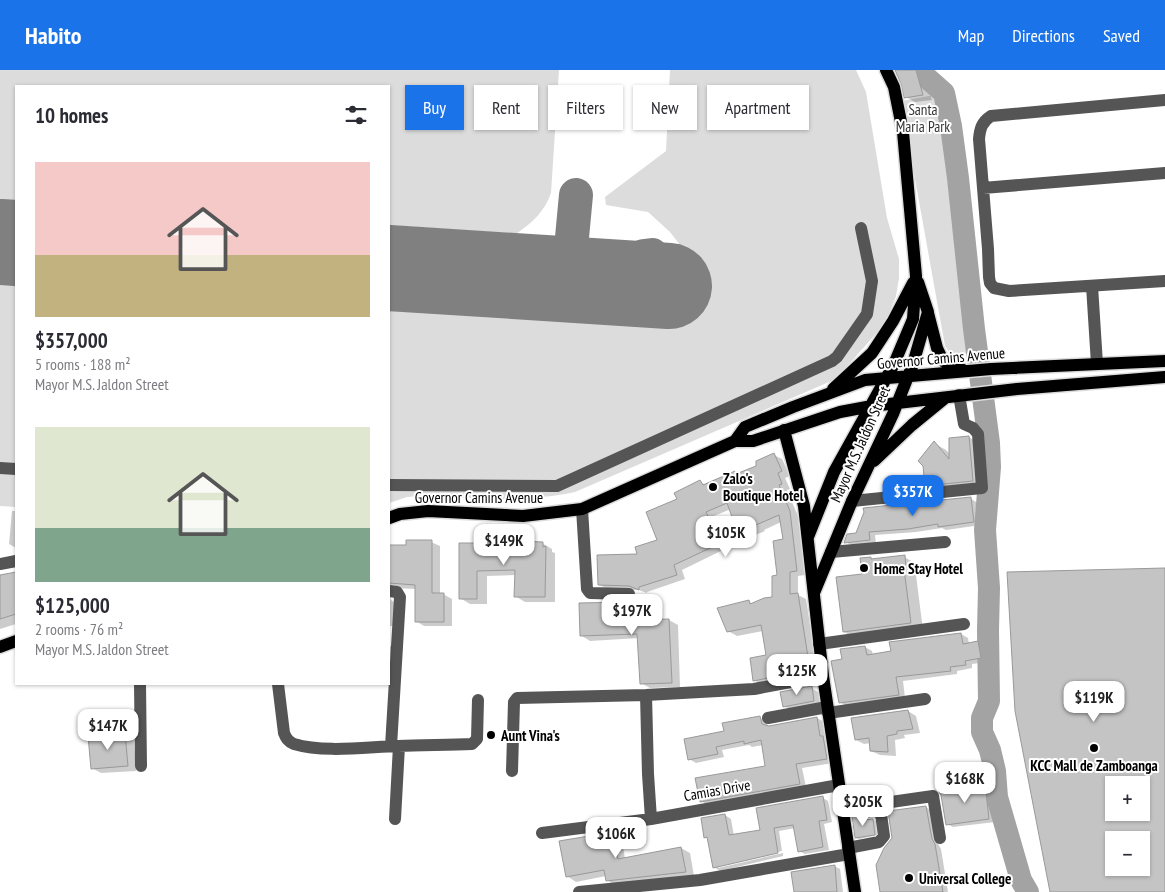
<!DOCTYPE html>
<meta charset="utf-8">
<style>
body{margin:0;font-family:"PT Sans Narrow",sans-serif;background:#f2f2f3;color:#2b2b33;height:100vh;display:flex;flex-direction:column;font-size:19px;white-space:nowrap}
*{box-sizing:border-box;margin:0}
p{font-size:16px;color:#7c7c81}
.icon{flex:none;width:28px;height:28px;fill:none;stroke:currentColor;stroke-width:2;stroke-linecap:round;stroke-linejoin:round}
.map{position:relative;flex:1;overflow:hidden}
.sheet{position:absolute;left:15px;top:15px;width:375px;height:600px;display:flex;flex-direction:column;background:#fff;border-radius:0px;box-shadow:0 1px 4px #0004}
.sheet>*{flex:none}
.hud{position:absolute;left:405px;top:15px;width:475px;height:45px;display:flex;gap:10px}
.tools{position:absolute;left:1105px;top:706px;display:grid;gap:10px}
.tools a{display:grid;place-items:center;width:45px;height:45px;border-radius:0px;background:#fff;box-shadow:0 1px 4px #0004;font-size:25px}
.price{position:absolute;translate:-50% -42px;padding:0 11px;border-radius:10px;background:#fff;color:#222;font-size:16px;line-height:32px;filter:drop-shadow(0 1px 2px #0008)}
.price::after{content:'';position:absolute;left:50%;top:30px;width:15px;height:11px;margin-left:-8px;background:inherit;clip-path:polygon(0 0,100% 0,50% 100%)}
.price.current{background:#1a73e8;color:#fff}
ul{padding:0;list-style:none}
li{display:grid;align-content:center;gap:10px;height:265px;padding:0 20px}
li span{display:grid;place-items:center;height:155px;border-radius:0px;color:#555}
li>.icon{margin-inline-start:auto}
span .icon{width:90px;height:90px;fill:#fffc;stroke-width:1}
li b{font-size:21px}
h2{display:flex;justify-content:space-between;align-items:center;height:60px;padding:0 20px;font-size:21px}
.tag{padding:0 18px;border-radius:0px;background:#fff;box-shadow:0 1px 4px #0004;font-size:18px;line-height:45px}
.tag.current{background:#1a73e8;color:#fff}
header{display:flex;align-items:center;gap:30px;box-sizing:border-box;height:70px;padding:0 25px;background:#1a73e8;color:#fff}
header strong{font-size:24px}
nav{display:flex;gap:28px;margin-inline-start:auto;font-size:18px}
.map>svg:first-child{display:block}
.green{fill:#dcdcdc}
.shadow{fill:#0003;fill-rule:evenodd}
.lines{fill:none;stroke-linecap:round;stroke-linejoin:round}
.river{stroke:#a3a3a3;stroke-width:22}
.taxiway{stroke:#808080;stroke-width:34}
.runway{stroke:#808080;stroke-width:86}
.building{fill:#c4c4c4;stroke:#999;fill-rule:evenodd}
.major-casing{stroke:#dbdbdb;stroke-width:15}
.minor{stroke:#555;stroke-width:12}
.major{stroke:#000;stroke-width:12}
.poi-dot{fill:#000;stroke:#fff;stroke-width:2}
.labels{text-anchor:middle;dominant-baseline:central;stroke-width:4;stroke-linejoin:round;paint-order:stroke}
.park-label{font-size:15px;fill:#333;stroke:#fff}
.street-label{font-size:15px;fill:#000;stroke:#fff}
.poi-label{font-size:15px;font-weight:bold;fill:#000;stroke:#fff;text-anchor:start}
</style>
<header>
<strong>Habito</strong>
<nav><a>Map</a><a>Directions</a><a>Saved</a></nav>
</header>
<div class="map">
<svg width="1165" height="822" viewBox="0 0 1165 822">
<rect width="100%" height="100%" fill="#fff"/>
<path class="green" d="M0,0H559L551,123C545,141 532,153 516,164L389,155V16H16V131L0,130Z
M670,0H856L866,22L887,148L899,189V208L896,226L889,244L880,259L836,309L575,422C524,433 472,428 420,426L407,427L389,433V235L672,253L680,175L670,162L648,142L606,135L605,127L666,81Z
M940,24L972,283L952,286L945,276L901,31Z
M0,210L16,211V437L0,436Z"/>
<path class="shadow" d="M896,0H923L932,30L915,32L906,27L903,13Z
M969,367L981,375L985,417L939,422L926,415L934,373L946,380L950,384Z
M774,385L782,389L790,406L785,408L790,419L787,420L798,446L805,505L798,506V525L806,529L818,605L762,615L754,610L767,586L763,561L737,566L728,561L749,532L753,534L774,528L784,470L781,452L764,460L765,461L748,468L739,463L731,439L714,446L729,477L682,500L685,509L647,522V523L639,520L607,519L598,514L659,470L679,430L700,412L706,415L735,403L738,405L758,397Z
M971,429L978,433L981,455L946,460L942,458L916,462L875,465L876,474L853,476L846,472L857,464Z
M12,441H16V478L9,474Z
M431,472L440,476V524H443L452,529V556H424L416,551V519L394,518L389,526L391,530L400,536L398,556H389V476H407Z
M542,473L552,479V482L555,483V532H525L515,526L516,505L487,506V534H470L460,528V474Z
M904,487L917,494L918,505H916L923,560L857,569L844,562L863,505L871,488L874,490Z
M1165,499V822H1052ZM1114,715H1141V742H1114ZM1114,770H1141V798H1114Z
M16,503V554L0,559V507Z
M634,531L643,536L644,551L669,550L678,555L680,617L650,618L641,613L639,568L590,571L582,566Z
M961,564L968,568L969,574L978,572L985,576L987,592L972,594V598L957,601V604L903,611L905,628L847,637L840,632L843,590L865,577L872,581L873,585L892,582Z
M389,575L397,580L396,598H389Z
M333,614H353V615H336Z
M811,618L820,623L823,636L793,641L784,636Z
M908,641L916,646L920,663L904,665L905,668L895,670L896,686L880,685L871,681V673L864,674L856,670Z
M760,648L767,652L768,657L817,648L824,652L833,693L802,698L806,717L708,735L701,731L767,697L763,675L752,677L749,675L722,680L724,687L696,693L689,689L725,662Z
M125,664L134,670L136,701L101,703L92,698Z
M984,714L990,717L995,752L953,757L947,754Z
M823,728L828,731L832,752L824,754L829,780L805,784L799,781L795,758L779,761L782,781L718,796V798L783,783V786L720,801L714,797L709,769L705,767L725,745L731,749L734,766L761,761Z
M926,737L932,741L938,774L941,779L948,822H881Z
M873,750L876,751L877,765L859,769L856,768L862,751Z
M612,763L622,769L625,789L681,778L690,783L694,806L616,816L607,810L606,806L576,812L567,806Z
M834,796L840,799L843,822H795Z"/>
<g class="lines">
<path class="river" d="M922,0L926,7L944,23L951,56L958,108L974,259L989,373L990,397L985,460L989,518L988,560L989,631L982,648V662L990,680L995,701L997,727L1021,810L1028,822"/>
<path class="taxiway" d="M568,210L576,125
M578,210L644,186L652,185C664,196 656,223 644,232C639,235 633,235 628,236L595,211"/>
<path class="runway" d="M0,172L16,173
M389,198L669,216"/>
</g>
<path class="building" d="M895,0H916L923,25L904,28L901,14Z
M969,366L973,411L925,416L923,396L918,391L934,371L949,389V368Z
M774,383L782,401L778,403L782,414L779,415L790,441L797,501L790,502V524L798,523L810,600L753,611L750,588L766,585L761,555L727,562L717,538L749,530L750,534L764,528L772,527V506L777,505L773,471L783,469L779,445L756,455L757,457L738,464L727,433L706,442L721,473L674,495L677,505L639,517V520L629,516L598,515L597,485L637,484L635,477L657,470L646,442L677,429L674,423L700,410L703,415L735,401L736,404L756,396V391Z
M971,427L974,452L938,457V454L908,459L869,462L870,470L844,473L847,464L856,463L864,442L863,438Z
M406,470H432V523H444V552H415V515L389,513V475H406Z
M520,471L543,472V477L546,476L545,527H514L515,500L477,501V529H459V473H516Z
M905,485L906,498L904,499L911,553L843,562L836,507L862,504L860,488L871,487V489Z
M1165,498V822H1050L1015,641L1007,502ZM1114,715H1141V742H1114ZM1114,770H1141V798H1114Z
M16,502V544L0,549V505Z
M635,530L636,550L669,549L672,613L640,614L637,564L580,566L579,533L629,532Z
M961,563L963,574L978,571L981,588L965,591L966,595L950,597L951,601L896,607L899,625L839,633L831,591L842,589L840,579L865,576L867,585L891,581L889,572Z
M812,616L814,631L783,637L780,622Z
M908,640L913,659L897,661V664L887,666L888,682L870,681L869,668L855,670L851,648Z
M760,646L762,654L769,656L817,647L820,666H823L827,689L796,694L800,714L700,732L695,708L765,696L761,670L744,674V671L716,677L718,684L688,690L684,669L724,661L722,653Z
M125,663L128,696L91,699L88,666Z
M985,713L989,749L946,755L941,725L937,719Z
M823,726L827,750L819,751L823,777L798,782L793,755L774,758L778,783L713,798L707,767L704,768L701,748L725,744L729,765L760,760L756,738Z
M926,736L932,769L935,774L943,822H880L876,795L884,778L892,768L888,741Z
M857,745L862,750L873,749L875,765L855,768L852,746Z
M613,762L618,789L681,777L686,802L606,811L604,800L566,807L559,771Z
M835,795L837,822H794L791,802Z"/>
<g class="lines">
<defs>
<path id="major" d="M928,243L937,278L943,291L963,300
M833,319L872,283L893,251L913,213
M784,360L804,436L823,606L855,822
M735,371L745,357L793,337L865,310L991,299L1165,291
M874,391L912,355L945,328
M389,448L400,444L428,441L523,446L582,439L735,371H753L840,342L872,336L1017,319L1165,307
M808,467L834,402L894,294L913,249L916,206L903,62L894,17L886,0
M814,523L852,431L893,344L913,294L928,242L918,212
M0,577L16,571"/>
</defs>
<use href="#major" class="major-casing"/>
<path class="minor" d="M1165,30L991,46C982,52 980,58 979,69L988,179L989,207L990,213L994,218L1009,221L1165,211
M983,118L1165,103
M1092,216L1097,294
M0,398L16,399
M389,415L557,416L832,291L837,287L867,244L872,211L861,158
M852,431L982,418L978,364L973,358L964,354L959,325
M582,439L587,519L590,523L629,524
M831,482L945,472
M0,494L16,491
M389,521L397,522L400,527L391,676
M819,574L964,554
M140,614L141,696
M278,614L284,663C286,668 288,672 294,674C324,683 366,677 398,676C422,675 447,675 472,674L477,669L478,630
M646,625L648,704L651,749
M828,643L925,629
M768,648L827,637
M512,701L514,632L517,628L646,625L754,619L823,606
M842,739L933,726L940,768
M395,749L399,676
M542,763L651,749L839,715
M848,778L879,772L884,766L881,744L875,740L864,742
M579,822L700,810L849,784"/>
<use href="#major" class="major"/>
</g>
<g class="poi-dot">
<circle cx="713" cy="417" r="5"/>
<circle cx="864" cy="498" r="5"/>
<circle cx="491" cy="665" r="5"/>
<circle cx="1094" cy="678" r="5"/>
<circle cx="909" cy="808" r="5"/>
</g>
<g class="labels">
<g class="park-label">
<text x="923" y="39">Santa<tspan x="923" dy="17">Maria Park</tspan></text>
</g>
<g class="street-label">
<text transform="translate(941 288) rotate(-5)">Governor Camins Avenue</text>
<text transform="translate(860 374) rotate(-66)">Mayor M.S. Jaldon Street</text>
<text x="479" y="427">Governor Camins Avenue</text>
<text transform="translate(717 720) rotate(-10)">Camias Drive</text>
</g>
<g class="poi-label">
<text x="723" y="408">Zalo's<tspan x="723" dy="17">Boutique Hotel</tspan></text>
<text x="874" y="498">Home Stay Hotel</text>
<text x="501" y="665">Aunt Vina's</text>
<text x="1094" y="695" text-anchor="middle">KCC Mall de Zamboanga</text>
<text x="919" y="808">Universal College</text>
</g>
</g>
</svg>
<div class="tools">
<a>+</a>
<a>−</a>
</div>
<b class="price current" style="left:913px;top:447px">$357K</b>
<b class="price" style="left:726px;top:488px">$105K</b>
<b class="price" style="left:504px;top:496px">$149K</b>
<b class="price" style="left:632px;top:566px">$197K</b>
<b class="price" style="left:797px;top:626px">$125K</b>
<b class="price" style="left:1094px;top:653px">$119K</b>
<b class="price" style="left:108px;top:681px">$147K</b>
<b class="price" style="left:965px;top:734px">$168K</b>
<b class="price" style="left:863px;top:757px">$205K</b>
<b class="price" style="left:616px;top:789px">$106K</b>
<div class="hud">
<a class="tag current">Buy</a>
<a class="tag">Rent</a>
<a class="tag">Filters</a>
<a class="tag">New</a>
<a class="tag">Apartment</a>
</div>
<section class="sheet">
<h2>10 homes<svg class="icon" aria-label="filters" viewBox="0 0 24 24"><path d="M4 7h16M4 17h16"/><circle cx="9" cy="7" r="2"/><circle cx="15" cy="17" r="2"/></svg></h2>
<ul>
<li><span style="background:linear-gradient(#f6c9c9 60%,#c2b280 0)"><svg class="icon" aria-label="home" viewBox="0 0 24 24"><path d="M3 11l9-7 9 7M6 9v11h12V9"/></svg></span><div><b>$357,000</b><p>5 rooms · 188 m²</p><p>Mayor M.S. Jaldon Street</p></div></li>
<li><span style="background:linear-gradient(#dfe7d0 65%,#7fa58c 0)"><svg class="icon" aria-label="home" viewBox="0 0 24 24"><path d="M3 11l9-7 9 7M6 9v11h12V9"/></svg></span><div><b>$125,000</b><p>2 rooms · 76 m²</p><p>Mayor M.S. Jaldon Street</p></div></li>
</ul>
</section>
</div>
